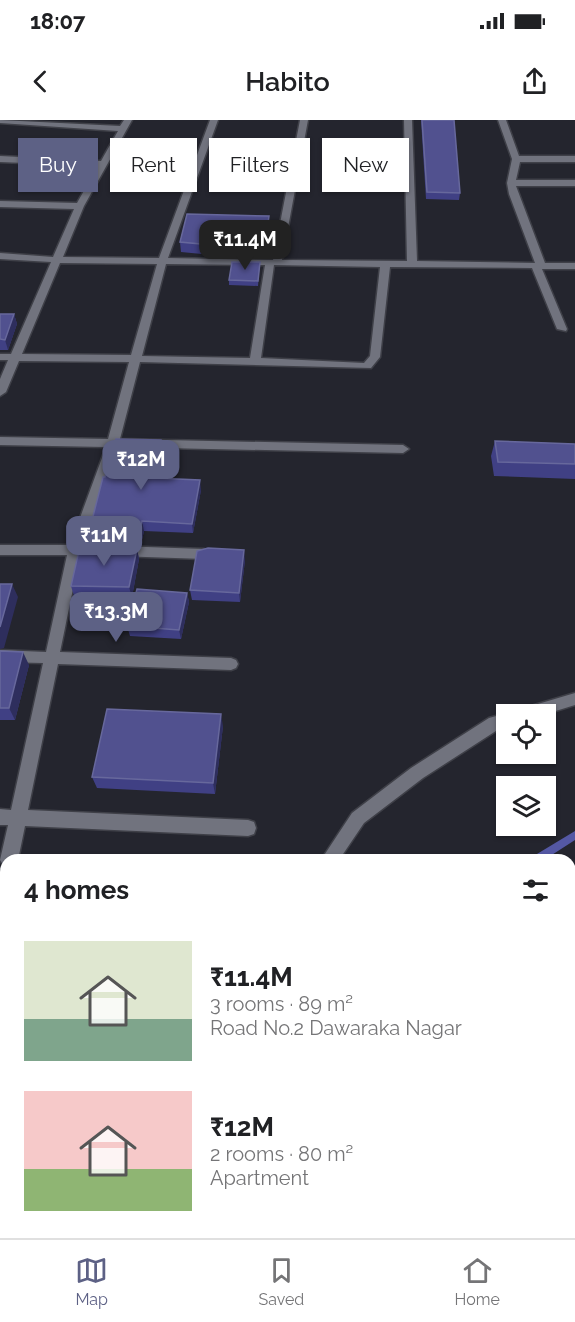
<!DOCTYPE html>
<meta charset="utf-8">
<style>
body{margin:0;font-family:Raleway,sans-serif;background:#f6f6f6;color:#202124;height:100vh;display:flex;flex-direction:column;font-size:22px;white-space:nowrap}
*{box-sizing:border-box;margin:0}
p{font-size:20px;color:#757577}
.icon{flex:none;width:33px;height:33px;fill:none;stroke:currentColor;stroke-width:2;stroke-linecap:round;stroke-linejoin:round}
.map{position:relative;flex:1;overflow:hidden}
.sheet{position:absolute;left:0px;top:734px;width:576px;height:386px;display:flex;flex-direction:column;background:#fff;border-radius:18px 18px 0 0;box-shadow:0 2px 4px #0004}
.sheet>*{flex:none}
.guide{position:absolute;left:18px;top:18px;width:540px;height:54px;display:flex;gap:12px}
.fabs{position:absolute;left:496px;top:584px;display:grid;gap:12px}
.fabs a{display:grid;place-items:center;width:60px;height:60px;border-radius:0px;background:#fff;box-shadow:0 2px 4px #0004;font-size:30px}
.price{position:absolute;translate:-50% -51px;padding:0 14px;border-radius:12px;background:#5d6185;color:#fff;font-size:20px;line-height:39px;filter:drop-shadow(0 2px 3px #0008)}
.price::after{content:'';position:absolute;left:50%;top:36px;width:18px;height:14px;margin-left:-9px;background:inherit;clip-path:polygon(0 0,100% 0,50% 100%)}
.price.current{background:#222;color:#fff}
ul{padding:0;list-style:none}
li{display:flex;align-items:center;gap:18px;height:150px;padding:0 24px}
li span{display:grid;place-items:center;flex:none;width:168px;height:120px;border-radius:0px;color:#555}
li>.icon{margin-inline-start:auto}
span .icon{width:72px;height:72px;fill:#fffc;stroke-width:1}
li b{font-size:26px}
h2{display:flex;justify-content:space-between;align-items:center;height:72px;padding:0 24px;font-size:26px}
.tag{padding:0 21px;border-radius:0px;background:#fff;box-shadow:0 2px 4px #0004;font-size:21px;line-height:54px}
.tag.current{background:#5d6185;color:#fff}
.status{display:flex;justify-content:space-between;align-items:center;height:42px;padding:0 30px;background:#fff;direction:ltr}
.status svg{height:16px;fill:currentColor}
header{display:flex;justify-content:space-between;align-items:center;height:78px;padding:0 24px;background:#fff;font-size:27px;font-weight:600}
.menu{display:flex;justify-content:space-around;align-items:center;height:84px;border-top:2px solid #e0e0e0;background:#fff;font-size:16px;color:#757577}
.menu a{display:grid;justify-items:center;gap:3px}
.menu .current{color:#5d6185}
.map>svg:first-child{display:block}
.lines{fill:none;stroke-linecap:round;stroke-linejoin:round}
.stream{fill:#5458a4;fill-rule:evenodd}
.street-casing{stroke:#3f4048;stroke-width:3}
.secondary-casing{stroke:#3f4048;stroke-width:3}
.street{fill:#71737e;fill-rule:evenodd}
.secondary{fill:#71737e;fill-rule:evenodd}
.wall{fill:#404084}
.shaded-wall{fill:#2e2e5d}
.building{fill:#51518f;stroke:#67689c;stroke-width:1.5}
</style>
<div class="status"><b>18:07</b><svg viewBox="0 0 49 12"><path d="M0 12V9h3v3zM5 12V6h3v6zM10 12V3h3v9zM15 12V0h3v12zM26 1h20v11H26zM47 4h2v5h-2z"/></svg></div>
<header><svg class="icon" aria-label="back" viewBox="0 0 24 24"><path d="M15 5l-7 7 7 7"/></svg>Habito<svg class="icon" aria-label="share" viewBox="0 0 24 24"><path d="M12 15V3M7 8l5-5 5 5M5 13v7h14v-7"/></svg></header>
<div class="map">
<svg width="575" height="1118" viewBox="0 0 575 1118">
<rect width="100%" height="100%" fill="#24252e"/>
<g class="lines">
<path class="stream" d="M575,711V720L544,740H530L532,737Z
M184,1113H201L198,1118H181Z"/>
<defs>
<path id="street" d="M0,0L120,6L124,0H132L84,86L63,137L159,138L210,0H218L168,138L273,140L300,0H308L282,140L407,141L404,0H412L417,141L535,143L509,74L507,63L512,39L498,0H506L519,36H575V42H520L516,60H575V66H516L545,143H575V149H542L567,209L566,211L557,209L532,148L390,147L380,237L371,248L140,242L120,319L403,325L409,329L403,333L117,327L83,425L89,427L91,430L89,433L80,435L60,532L231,538L236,540L238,544L236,548L231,550L58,544L28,690L248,700L254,702L256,708L254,714L248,716L25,706L18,740H6V788L0,791V748L4,746L0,740L8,705H0V689L11,690L43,543L0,542V530L46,532L67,435H0V425H70L106,327L0,325V317L108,319L129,242L19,241L6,272L0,276V259L8,240H0V234H11L51,142L0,139V133L53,137L74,89L0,87V81L77,83L98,46L0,42V36L101,41L118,11L0,3ZM60,143L157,144L131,235L22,234ZM166,144L265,145L250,238L142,236ZM274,145L380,147L370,236L364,243L261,238Z
M117,426L204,429L211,434L204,439L117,436L110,431Z
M6,806V824L0,825V807Z"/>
<path id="secondary" d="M575,573V585L546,594H518L521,589Z
M507,593L509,594H507V607L499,609L423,658L364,703L339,740H321L352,693L411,648L489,598Z
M222,1113H244L242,1118H220Z"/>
</defs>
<use href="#street" class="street-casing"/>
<use href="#secondary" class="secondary-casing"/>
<use href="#street" class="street"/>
<use href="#secondary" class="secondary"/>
</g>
<path class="wall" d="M421,0H454L460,73L459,80L426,79Z
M269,106L265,135L261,138L233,137L181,132L180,122Z
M260,142L258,166L229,165V160Z
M0,194H14L17,204L8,230H0Z
M495,321L575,324V359L494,356L491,336Z
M163,330L158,358L201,370L193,413L144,411L141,424L92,422L89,412L105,357Z
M137,429L139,439L132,477L74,476L71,466Z
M245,440L240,482L192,480L190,470Z
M187,473L189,482L181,519L130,516L127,506Z
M0,531L29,545L15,600H0Z
M223,606L215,674L97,668L92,657Z"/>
<path class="shaded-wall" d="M269,96V106L265,135L261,138V127Z
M14,194L17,204L8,230L5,220Z
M161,320L163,330L156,368L154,358Z
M200,360L201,370L193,413L192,404Z
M142,401L144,411L141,424L139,414Z
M137,429L139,439L132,477L129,467Z
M244,430L245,440L240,482L239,473Z
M12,464L18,477L4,528L0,529V507Z
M187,473L189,482L181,519L179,510Z
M23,532L29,545L15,600L9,588Z
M221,594L223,606L215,674L213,663Z"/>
<path class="building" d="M422,0H454L460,73L427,72Z
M187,94L269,96L265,125L261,127H233L180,122Z
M232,142H260L258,161L229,160Z
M0,194H14L5,220L0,219Z
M116,319L161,320L154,358L200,360L192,404L142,401L139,414L89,412L103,357H105Z
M495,321L575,324V344L498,342Z
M80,426L137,429L129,467L71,466Z
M208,428L244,430L239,473L190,470L197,431Z
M0,464H12L0,507Z
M137,469L187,473L179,510L127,506Z
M0,531L23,532L9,588H0Z
M107,589L221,594L213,663L92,657Z"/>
</svg>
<div class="fabs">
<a><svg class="icon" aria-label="locate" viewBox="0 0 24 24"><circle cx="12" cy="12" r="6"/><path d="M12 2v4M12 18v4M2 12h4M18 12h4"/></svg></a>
<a><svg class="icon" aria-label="layers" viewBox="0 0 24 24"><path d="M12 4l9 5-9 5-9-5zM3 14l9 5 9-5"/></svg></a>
</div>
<b class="price current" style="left:245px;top:151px">₹11.4M</b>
<b class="price" style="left:141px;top:371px">₹12M</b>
<b class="price" style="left:104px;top:447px">₹11M</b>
<b class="price" style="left:116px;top:523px">₹13.3M</b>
<div class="guide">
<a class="tag current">Buy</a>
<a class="tag">Rent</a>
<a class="tag">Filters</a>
<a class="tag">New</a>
</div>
<section class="sheet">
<h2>4 homes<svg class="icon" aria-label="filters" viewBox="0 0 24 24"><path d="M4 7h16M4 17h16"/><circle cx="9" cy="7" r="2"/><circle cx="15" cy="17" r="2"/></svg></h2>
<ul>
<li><span style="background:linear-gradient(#dfe7d0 65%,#7fa58c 0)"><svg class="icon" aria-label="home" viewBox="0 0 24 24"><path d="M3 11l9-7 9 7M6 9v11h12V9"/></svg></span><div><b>₹11.4M</b><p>3 rooms · 89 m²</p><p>Road No.2 Dawaraka Nagar</p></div></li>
<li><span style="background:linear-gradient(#f6c9c9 65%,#8fb573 0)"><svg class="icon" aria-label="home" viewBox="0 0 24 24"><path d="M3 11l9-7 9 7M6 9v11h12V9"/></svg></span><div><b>₹12M</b><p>2 rooms · 80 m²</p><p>Apartment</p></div></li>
</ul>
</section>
</div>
<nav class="menu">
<a class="current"><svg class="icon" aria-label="map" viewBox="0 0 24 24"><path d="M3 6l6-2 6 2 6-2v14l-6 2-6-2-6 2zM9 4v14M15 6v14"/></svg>Map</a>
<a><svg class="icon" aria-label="saved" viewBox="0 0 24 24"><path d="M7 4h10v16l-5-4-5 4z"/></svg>Saved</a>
<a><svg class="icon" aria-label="home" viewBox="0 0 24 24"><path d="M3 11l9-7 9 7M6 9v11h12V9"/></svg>Home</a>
</nav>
